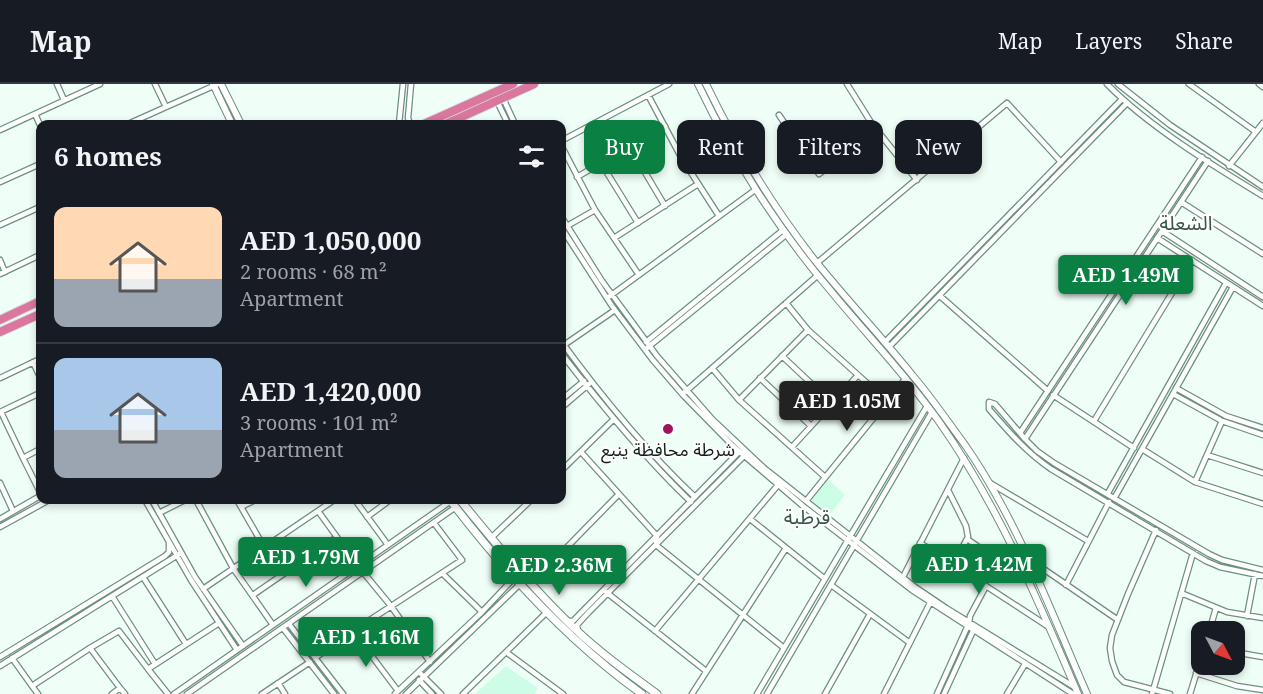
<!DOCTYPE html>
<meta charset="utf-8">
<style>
body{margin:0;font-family:"Noto Serif","Noto Sans Arabic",serif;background:#242831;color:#f1f3f6;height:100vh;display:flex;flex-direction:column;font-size:22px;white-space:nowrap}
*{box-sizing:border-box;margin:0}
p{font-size:20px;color:#9ea1a6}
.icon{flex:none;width:33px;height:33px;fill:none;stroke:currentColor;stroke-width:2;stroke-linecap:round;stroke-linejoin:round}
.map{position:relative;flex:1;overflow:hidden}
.sheet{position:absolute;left:36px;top:36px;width:530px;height:384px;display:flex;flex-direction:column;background:#171b24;border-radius:12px;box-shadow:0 3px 9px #0003}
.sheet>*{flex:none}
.hud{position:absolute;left:584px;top:36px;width:570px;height:54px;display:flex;gap:12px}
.needle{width:39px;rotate:131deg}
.fabs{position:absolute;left:1191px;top:537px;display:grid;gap:12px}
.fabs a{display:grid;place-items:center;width:54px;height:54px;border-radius:12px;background:#171b24;box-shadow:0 3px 9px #0003;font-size:30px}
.price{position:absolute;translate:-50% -51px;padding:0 14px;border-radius:6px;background:#0b8043;color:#fff;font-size:20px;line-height:39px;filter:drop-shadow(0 2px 3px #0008)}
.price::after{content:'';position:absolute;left:50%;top:36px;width:18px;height:14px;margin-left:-9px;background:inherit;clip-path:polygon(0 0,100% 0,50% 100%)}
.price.on{background:#222;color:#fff}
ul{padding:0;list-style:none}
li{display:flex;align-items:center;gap:18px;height:150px;padding:0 18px}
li+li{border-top:2px solid #363941}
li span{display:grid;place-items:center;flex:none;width:168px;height:120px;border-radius:12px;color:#555}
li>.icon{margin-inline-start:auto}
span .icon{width:72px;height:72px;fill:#fffc;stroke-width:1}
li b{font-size:26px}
h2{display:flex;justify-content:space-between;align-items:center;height:72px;padding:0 18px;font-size:26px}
.chip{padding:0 21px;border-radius:12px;background:#171b24;box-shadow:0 3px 9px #0003;font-size:21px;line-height:54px}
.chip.on{background:#0b8043;color:#fff}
header{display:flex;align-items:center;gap:36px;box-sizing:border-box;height:84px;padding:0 30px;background:#171b24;border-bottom:2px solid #363941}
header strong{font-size:28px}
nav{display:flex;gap:33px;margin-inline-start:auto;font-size:21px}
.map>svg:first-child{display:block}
.built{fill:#cdfde6}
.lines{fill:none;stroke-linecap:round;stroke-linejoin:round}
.minor-casing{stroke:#6c907f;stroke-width:7}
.tertiary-casing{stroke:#6c907f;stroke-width:8}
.secondary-casing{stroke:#6c907f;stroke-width:9}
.trunk-casing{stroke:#d9dbda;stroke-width:10}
.minor{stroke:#fff;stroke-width:4.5}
.tertiary{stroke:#fff;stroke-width:6}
.secondary{stroke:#fff;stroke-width:7}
.trunk{stroke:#da779f;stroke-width:8}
.poi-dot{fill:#a0125a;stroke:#fff;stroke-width:2}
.labels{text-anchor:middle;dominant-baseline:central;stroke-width:4.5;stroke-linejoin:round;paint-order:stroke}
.poi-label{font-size:18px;fill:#101f18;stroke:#fff}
.neighbourhood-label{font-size:20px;fill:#355748;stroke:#fff}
</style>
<header>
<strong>Map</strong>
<nav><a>Map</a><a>Layers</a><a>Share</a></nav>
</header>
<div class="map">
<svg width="1263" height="610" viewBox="0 0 1263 610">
<rect width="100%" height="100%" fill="#effef6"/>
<path class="built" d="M828,395L845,411L828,433L810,418Z
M506,582L538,604L534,610H475Z"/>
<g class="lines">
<defs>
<path id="minor" d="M57,0L64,16
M155,0L166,23L218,0
M847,0L872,40L917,96
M1107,0C1148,42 1212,81 1263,112
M1118,0L1170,41L1263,103
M1189,0L1256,48
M1259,0L1263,3
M648,11L681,73L719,132
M503,14L515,40
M497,17L508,40
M35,30L40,41
M779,31L819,90L878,47
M128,40L166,23
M399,40L403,0
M410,40L408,34L411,0
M0,46L100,0
M561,57L669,0
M561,61L595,126L639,191
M630,63L665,122
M681,73L722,49
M601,79L638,139
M1229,82L1263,39
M577,93L665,42
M0,98L40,80
M1181,118L1263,170
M561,132L602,197L657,272L712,335L764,384L915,503L946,524L1076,604
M0,141L40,123
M567,142L595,126
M561,143L612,222L652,275L683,311L733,362L803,422L912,506L1073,610
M1162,147L1263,213
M614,154L698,100
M1157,154L1263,222
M0,176L5,188
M817,179L1007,19L1061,78
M0,190L40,171
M610,212L755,106
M940,212L1048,307
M786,219L808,246L887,317
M561,257C602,313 645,366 695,413
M646,258L783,146
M885,258L1122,15
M564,261L615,226
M889,263L1127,19
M647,264L787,150
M561,269C602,322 643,372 691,418
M782,272L832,319
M33,278L40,293
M712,284L739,316L825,393
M0,294L40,275
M760,294L811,342
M1176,304L1226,332L1263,344
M685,308L818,191
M1173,310L1222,337L1263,351
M1053,311L1134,364
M561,316L584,297
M739,316L808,246
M561,324L589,300
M0,328L40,309
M1,328L23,374
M1094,337L1192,176
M1020,349L1202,73
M1025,355L1208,77
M792,363L858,291
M40,365L23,374L40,408
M1142,365L1195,398L1263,420
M581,368L657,452L656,461L784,564
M1207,371L1263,389
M561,387L614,335
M1195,398L1222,337
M0,399L13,427
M990,399L1088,457
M948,406L966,442L968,453L953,481
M1108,409L1226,199
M1115,413L1233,203
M145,416L191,496L237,566
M152,416L195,493L243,562
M196,416L233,484L273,541
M237,416L264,463
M355,416L388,461
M806,417L906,294
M241,423L255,416
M318,427L358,482
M159,429L185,416
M367,433L390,416
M0,435L40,412
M750,435L825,495
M0,443L49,416
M1156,446L1128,510L1112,551L1110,564L1112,577L1117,591L1124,598L1170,610
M491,454L531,416
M967,455L996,475
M920,459L1049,543
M1029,475L1118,536
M1263,486L1222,476L1209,470L1054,379L1037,367L1025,355L995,320L989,318V325C1008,347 1026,368 1051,385L1206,477L1220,483L1263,492
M363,488L391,522L430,578
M442,489L482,528
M143,493L186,560
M903,493L964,374
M531,500L619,410
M831,501L910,559
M1066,501L1109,418
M203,505L334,416
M606,508L706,587
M1181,509L1227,528L1263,534
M253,511L337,453
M112,512L155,580
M1247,532L1255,490
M567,537H573L739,368
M289,540L343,610
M283,544L334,610
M353,547L398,607
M655,547L778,401
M578,548L577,541L589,528L744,372
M1209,548L1216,524
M90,564L119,547L148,585L219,539
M506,568L563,610
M1234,568L1263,573
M0,573L165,472L169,468V458
M12,574L32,602L90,564L120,604
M315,574L353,547L462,476L434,439
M0,582L181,469
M148,585L168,610
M419,588L441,610
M1196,589L1237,602L1263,606
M419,596L432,610
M278,599L285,610
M32,602L38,610
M112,610L120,604L125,610
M174,610L451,417
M187,610L456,423
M262,610L310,578
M395,610L482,528L514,494
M406,610L520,500
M463,610L547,528
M692,610L786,464
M757,610L927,322
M767,610L932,328
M825,610L870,530
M884,610L931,517
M937,610L969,539L970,532L986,502
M944,610L973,547
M1007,610L1025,580
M1152,610L1193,469
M1190,610L1202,571"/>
<path id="tertiary" d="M213,0L232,40
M221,0L241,40
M698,0C735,77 775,141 830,206C867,251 907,292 940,339C999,423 1038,516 1078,610
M706,0C736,62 771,120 813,174C845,214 881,252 913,292C932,314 948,338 965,361C1018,437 1050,526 1087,610"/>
<path id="secondary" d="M450,416C505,488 568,557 642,610
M460,416C496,460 532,504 574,544C599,568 628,589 657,610"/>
<path id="trunk" d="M424,40L513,0
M446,40L534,0
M0,236L40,217
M0,248L40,230"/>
</defs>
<use href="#minor" class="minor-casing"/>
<use href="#tertiary" class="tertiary-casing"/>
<use href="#secondary" class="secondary-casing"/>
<use href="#trunk" class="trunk-casing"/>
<use href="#minor" class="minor"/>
<use href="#tertiary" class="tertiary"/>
<use href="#secondary" class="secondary"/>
<use href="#trunk" class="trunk"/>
</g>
<circle class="poi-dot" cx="668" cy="345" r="6"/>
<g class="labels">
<g class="poi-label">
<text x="668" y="365">شرطة محافظة ينبع</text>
</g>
<g class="neighbourhood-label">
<text x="1186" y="138">الشعلة</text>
<text x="807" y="432">قرطبة</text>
</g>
</g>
</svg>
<div class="fabs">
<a><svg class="needle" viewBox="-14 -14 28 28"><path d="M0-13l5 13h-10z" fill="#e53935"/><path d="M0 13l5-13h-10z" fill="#9ea1a6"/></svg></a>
</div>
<b class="price" style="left:1126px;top:222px">AED 1.49M</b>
<b class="price on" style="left:847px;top:348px">AED 1.05M</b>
<b class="price" style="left:306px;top:504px">AED 1.79M</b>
<b class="price" style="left:979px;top:511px">AED 1.42M</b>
<b class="price" style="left:559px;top:512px">AED 2.36M</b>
<b class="price" style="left:366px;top:584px">AED 1.16M</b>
<div class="hud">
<a class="chip on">Buy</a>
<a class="chip">Rent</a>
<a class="chip">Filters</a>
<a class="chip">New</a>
</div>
<section class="sheet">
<h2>6 homes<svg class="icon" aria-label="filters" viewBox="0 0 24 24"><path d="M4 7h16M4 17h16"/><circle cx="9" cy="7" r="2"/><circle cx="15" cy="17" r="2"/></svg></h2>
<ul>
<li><span style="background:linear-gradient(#ffd9b3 60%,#9aa5b1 0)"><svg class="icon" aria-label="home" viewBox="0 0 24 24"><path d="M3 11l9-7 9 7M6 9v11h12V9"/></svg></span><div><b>AED 1,050,000</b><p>2 rooms · 68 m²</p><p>Apartment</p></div></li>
<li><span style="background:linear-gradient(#a9c7e8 60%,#9aa5b1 0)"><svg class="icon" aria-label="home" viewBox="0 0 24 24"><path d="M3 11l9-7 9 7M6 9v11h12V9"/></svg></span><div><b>AED 1,420,000</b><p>3 rooms · 101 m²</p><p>Apartment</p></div></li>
</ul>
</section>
</div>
